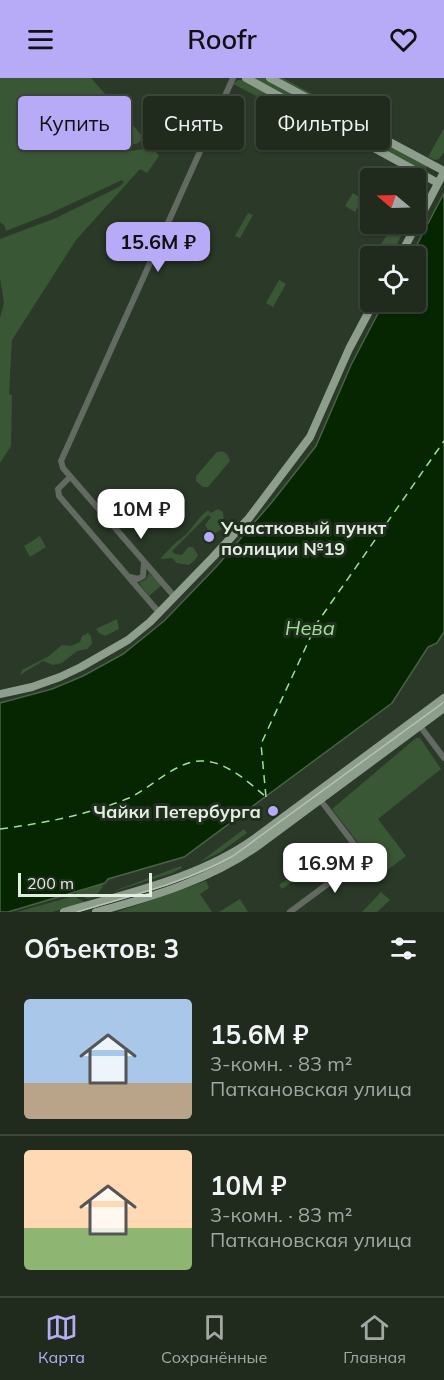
<!DOCTYPE html>
<html lang="ru">
<meta charset="utf-8">
<style>
body{margin:0;font-family:Mulish,sans-serif;background:#2d372b;color:#f1f3f6;height:100vh;display:flex;flex-direction:column;font-size:22px;white-space:nowrap}
*{box-sizing:border-box;margin:0}
p{font-size:20px;color:#a2a7a4}
.icon{flex:none;width:33px;height:33px;fill:none;stroke:currentColor;stroke-width:2;stroke-linecap:round;stroke-linejoin:round}
.map{position:relative;height:834px;overflow:hidden}
.side{display:flex;flex-direction:column;background:#202b1e;flex:1}
.side>*{flex:none}
.hud{position:absolute;left:18px;top:18px;width:408px;height:54px;display:flex;gap:12px}
.needle{width:39px;rotate:289deg}
.buttons{position:absolute;left:360px;top:90px;display:grid;gap:12px}
.buttons a{display:grid;place-items:center;width:66px;height:66px;border-radius:6px;background:#202b1e;box-shadow:0 2px 4px #0004,0 0 0 2px #3d473c;font-size:30px}
.scale{position:absolute;left:18px;bottom:15px;width:134px;box-sizing:border-box;padding-left:6px;border:3px solid #e4ede2;border-top:0;font-size:16px;line-height:21px;white-space:nowrap;color:#e4ede2;-webkit-text-stroke:4px #202f1e;paint-order:stroke}
.price{position:absolute;translate:-50% -51px;padding:0 14px;border-radius:12px;background:#fff;color:#222;font-size:20px;line-height:39px;filter:drop-shadow(0 2px 3px #0008)}
.price::after{content:'';position:absolute;left:50%;top:36px;width:18px;height:14px;margin-left:-9px;background:inherit;clip-path:polygon(0 0,100% 0,50% 100%)}
.price.selected{background:#b7abf8;color:#111}
ul{padding:0;list-style:none}
li{display:flex;align-items:center;gap:18px;height:150px;padding:0 24px}
li+li{border-top:2px solid #3d473c}
li span{display:grid;place-items:center;flex:none;width:168px;height:120px;border-radius:6px;color:#555}
li>.icon{margin-inline-start:auto}
span .icon{width:72px;height:72px;fill:#fffc;stroke-width:1}
li b{font-size:26px}
h2{display:flex;justify-content:space-between;align-items:center;height:72px;padding:0 24px;font-size:26px}
.chip{padding:0 21px;border-radius:6px;background:#202b1e;box-shadow:0 2px 4px #0004,0 0 0 2px #3d473c;font-size:21px;line-height:54px}
.chip.selected{background:#b7abf8;color:#111}
header{display:flex;justify-content:space-between;align-items:center;height:78px;padding:0 24px;background:#b7abf8;color:#111;font-size:27px;font-weight:600}
.tabs{display:flex;justify-content:space-around;align-items:center;height:84px;border-top:2px solid #3d473c;background:#202b1e;font-size:16px;color:#a2a7a4}
.tabs a{display:grid;justify-items:center;gap:3px}
.tabs .selected{color:#b7abf8}
.map>svg:first-child{display:block}
.green{fill:#3a5735}
.water{fill:#062602;stroke:#496245;stroke-width:1.5}
.lines{fill:none;stroke-linecap:round;stroke-linejoin:round}
.ferry{stroke:#a0e195;stroke-width:1.5;stroke-dasharray:8 6;stroke-linecap:butt}
.minor{stroke:#626a61;stroke-width:6}
.major{stroke:#8e9e8c;stroke-width:8}
.tram{stroke:#b6c1b4;stroke-width:1.5}
.poi-dot{fill:#b7abf8;stroke:#202f1e;stroke-width:2}
.labels{text-anchor:middle;dominant-baseline:central;stroke-width:6;stroke-linejoin:round;paint-order:stroke}
.poi-label{font-size:18px;font-weight:bold;fill:#e4ede2;stroke:#202f1e;text-anchor:start}
.water-label{font-size:20px;font-style:italic;fill:#a0e195;stroke:#202f1e}
</style>
<header><svg class="icon" aria-label="menu" viewBox="0 0 24 24"><path d="M4 6h16M4 12h16M4 18h16"/></svg>Roofr<svg class="icon" aria-label="heart" viewBox="0 0 24 24"><path d="M12 20l-8-8c-3-5 5-10 8-4 3-6 11-1 8 4z"/></svg></header>
<div class="map">
<svg width="444" height="834" viewBox="0 0 444 834">
<rect width="100%" height="100%" fill="#2a3928"/>
<path class="green" d="M0,0H91L145,61L136,66L110,63L109,68C118,76 141,73 151,68L159,78L147,95L140,91L76,162L12,262L9,316L12,317L11,368L0,385V240L4,225L0,200V161L56,140L119,109L124,104L122,102L49,136L6,153L4,147L0,144Z
M251,0H265L427,88L424,94Z
M277,0H283L360,42L357,43Z
M238,2H244L303,35L299,40L233,6Z
M316,43L351,61L349,68L313,48Z
M444,50V74L439,81L435,82L428,79Z
M353,115L363,121L355,134L345,128Z
M248,135L253,137L240,160L235,158Z
M391,150L402,156L392,176L380,168Z
M279,202L286,206L273,229L266,225Z
M222,373L227,376L230,383L208,409H203L196,403V398L217,374Z
M218,431L223,434L224,447L222,451L215,455L208,452L205,447L211,439L208,437L172,473L175,476L182,477L188,469H193L198,477L195,482L189,487L177,485L172,480L161,481V480C168,472 174,465 182,460C191,453 197,440 208,432L211,435Z
M40,458L46,469L30,479L24,468Z
M149,495L162,507L149,518L139,505L146,501Z
M117,541L119,551L105,558L99,555L96,551Z
M88,555L91,558L92,566L87,571L77,573L62,585L53,587L43,583L20,597L22,592L49,578L62,567L71,568L80,564L82,558Z
M416,660H420L441,691L378,741L406,778L382,796L332,731Z
M244,751L247,755L219,775L200,784Z
M322,776L325,780L311,790L310,787L298,795L299,799L297,800L293,799L295,802L282,811L279,807Z
M181,788L182,790L172,795L106,816Z
M206,803L209,810L200,816L212,834H117Z
M102,806L103,808L96,819L88,821L75,815Z
M381,814L390,822L377,834H362Z
M74,818L86,825L52,834H17Z
M240,821L248,834H219Z"/>
<path class="water" d="M444,115V554L437,565L428,569L392,625L184,779L108,801L105,805L8,834H0V625L52,611L83,598L123,576L164,543L217,488L272,424L316,368L351,287L384,224H416V178H411Z"/>
<g class="lines">
<path class="ferry" d="M266,719L261,666L317,545L444,363
M0,751C45,745 87,737 129,720C151,710 177,682 202,683C226,683 248,704 265,718"/>
<path class="minor" d="M70,399L58,411L59,418L156,531
M130,499L138,501L143,498L144,485
M174,518L63,390L61,383L233,0
M417,644L444,680
M290,834L364,779L315,715"/>
<path class="major" d="M246,0L438,105
M270,0L444,93
M400,178L444,94
M0,616L32,609L60,599L81,589L128,562L150,544L213,479L249,440L310,359L349,271L374,224
M64,834C128,815 199,800 254,761L444,620
M96,834C152,819 212,801 259,767L444,630"/>
<path class="tram" d="M77,834C129,818 185,805 233,778L444,624"/>
</g>
<g class="poi-dot">
<circle cx="209" cy="459" r="6"/>
<circle cx="273" cy="733" r="6"/>
</g>
<g class="labels">
<g class="poi-label">
<text x="221" y="449">Участковый пункт<tspan x="221" dy="21">полиции №19</tspan></text>
<text x="261" y="733" text-anchor="end">Чайки Петербурга</text>
</g>
<g class="water-label">
<text x="310" y="549">Нева</text>
</g>
</g>
</svg>
<div class="buttons">
<a><svg class="needle" viewBox="-14 -14 28 28"><path d="M0-13l5 13h-10z" fill="#e53935"/><path d="M0 13l5-13h-10z" fill="#a2a7a4"/></svg></a>
<a><svg class="icon" aria-label="locate" viewBox="0 0 24 24"><circle cx="12" cy="12" r="6"/><path d="M12 2v4M12 18v4M2 12h4M18 12h4"/></svg></a>
</div>
<div class="scale">200 m</div>
<b class="price selected" style="left:158px;top:195px">15.6M ₽</b>
<b class="price" style="left:141px;top:462px">10M ₽</b>
<b class="price" style="left:335px;top:816px">16.9M ₽</b>
<div class="hud">
<a class="chip selected">Купить</a>
<a class="chip">Снять</a>
<a class="chip">Фильтры</a>
</div>
</div>
<section class="side">
<h2>Объектов: 3<svg class="icon" aria-label="filters" viewBox="0 0 24 24"><path d="M4 7h16M4 17h16"/><circle cx="9" cy="7" r="2"/><circle cx="15" cy="17" r="2"/></svg></h2>
<ul>
<li><span style="background:linear-gradient(#a9c7e8 70%,#b9a48a 0)"><svg class="icon" aria-label="home" viewBox="0 0 24 24"><path d="M3 11l9-7 9 7M6 9v11h12V9"/></svg></span><div><b>15.6M ₽</b><p>3-комн. · 83 m²</p><p>Паткановская улица</p></div></li>
<li><span style="background:linear-gradient(#ffd9b3 65%,#8fb573 0)"><svg class="icon" aria-label="home" viewBox="0 0 24 24"><path d="M3 11l9-7 9 7M6 9v11h12V9"/></svg></span><div><b>10M ₽</b><p>3-комн. · 83 m²</p><p>Паткановская улица</p></div></li>
</ul>
</section>
<nav class="tabs">
<a class="selected"><svg class="icon" aria-label="map" viewBox="0 0 24 24"><path d="M3 6l6-2 6 2 6-2v14l-6 2-6-2-6 2zM9 4v14M15 6v14"/></svg>Карта</a>
<a><svg class="icon" aria-label="saved" viewBox="0 0 24 24"><path d="M7 4h10v16l-5-4-5 4z"/></svg>Сохранённые</a>
<a><svg class="icon" aria-label="home" viewBox="0 0 24 24"><path d="M3 11l9-7 9 7M6 9v11h12V9"/></svg>Главная</a>
</nav>
